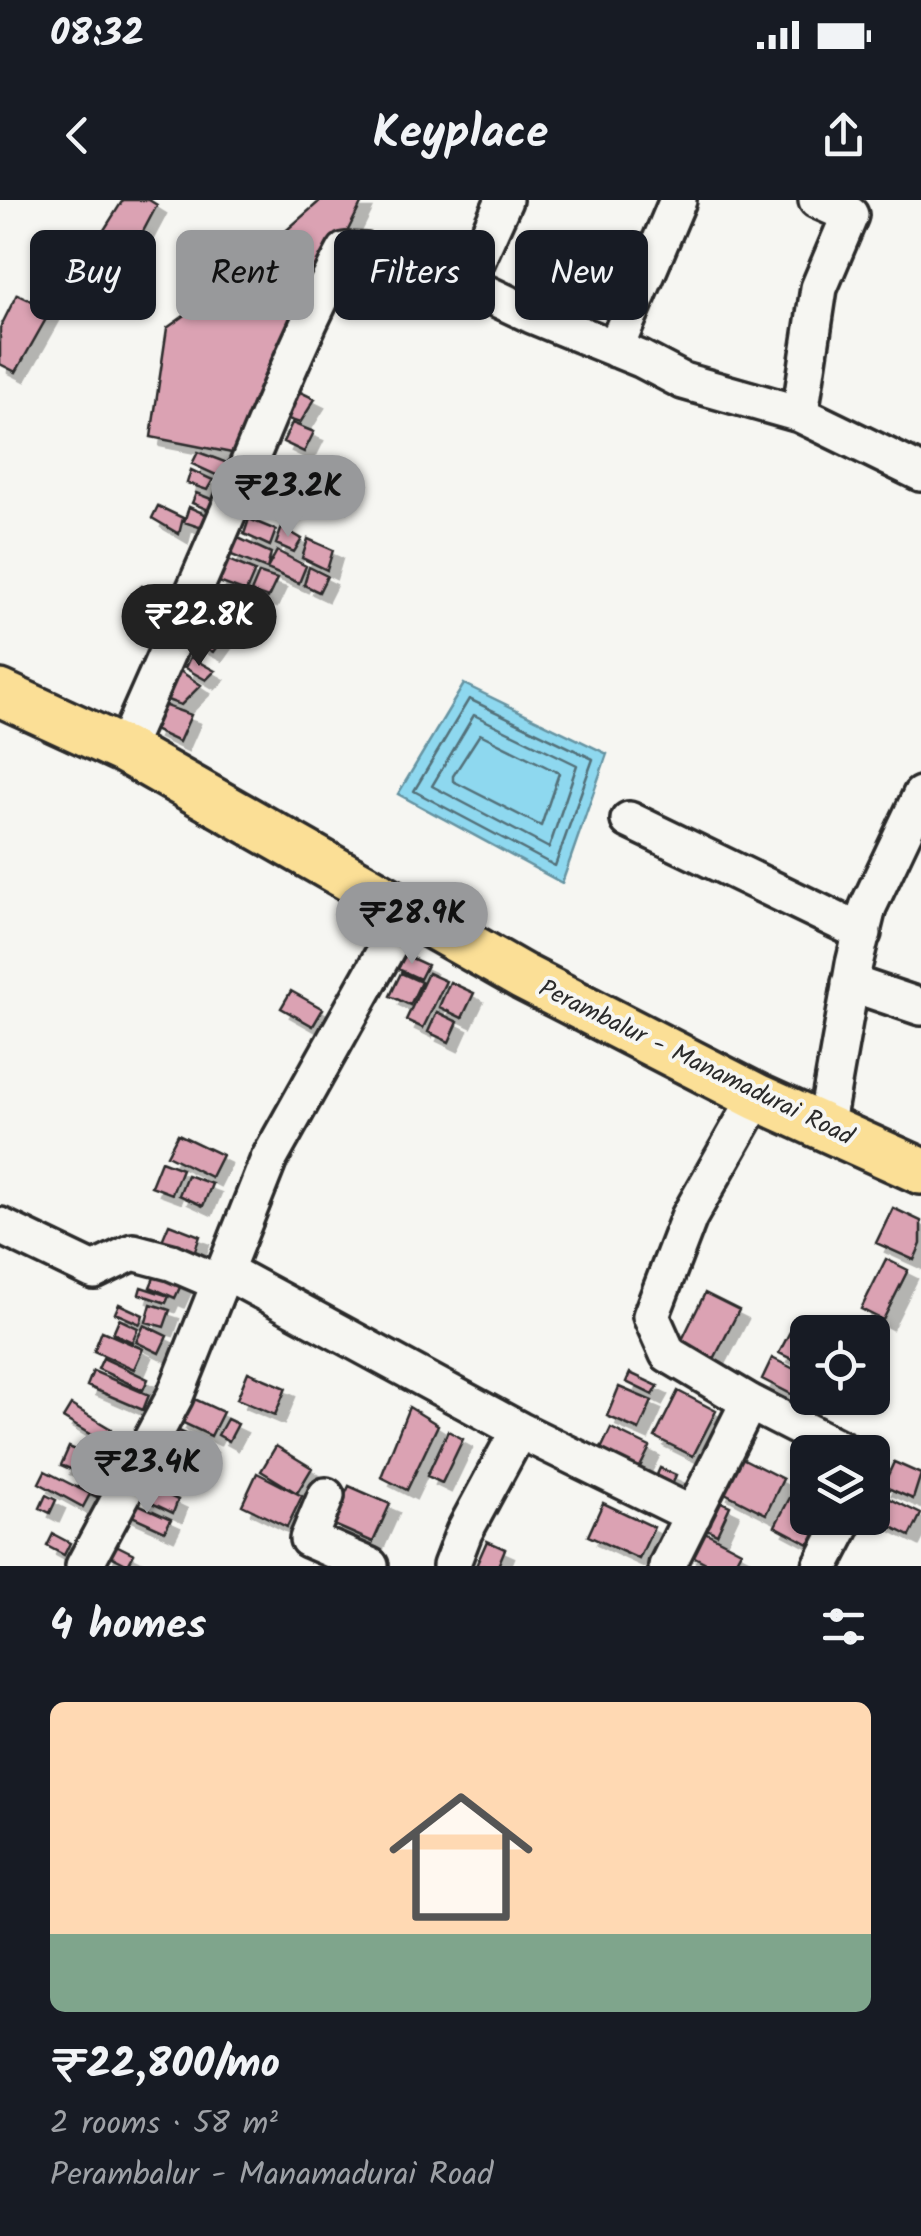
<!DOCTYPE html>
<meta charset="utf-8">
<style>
body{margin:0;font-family:Kalam,sans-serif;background:#242831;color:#f1f3f6;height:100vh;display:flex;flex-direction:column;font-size:38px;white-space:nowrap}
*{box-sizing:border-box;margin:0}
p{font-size:32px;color:#9ea1a6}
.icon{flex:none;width:55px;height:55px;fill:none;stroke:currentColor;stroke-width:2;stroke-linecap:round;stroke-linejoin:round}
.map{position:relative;height:1366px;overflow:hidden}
.details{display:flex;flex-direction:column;background:#171b24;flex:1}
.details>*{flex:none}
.guide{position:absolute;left:30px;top:30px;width:862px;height:90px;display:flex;gap:20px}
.controls{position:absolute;left:790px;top:1115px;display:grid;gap:20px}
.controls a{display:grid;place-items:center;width:100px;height:100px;border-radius:15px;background:#171b24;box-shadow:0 2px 8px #0004;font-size:50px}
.price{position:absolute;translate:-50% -85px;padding:0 22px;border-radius:35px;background:#98999b;color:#111;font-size:32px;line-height:65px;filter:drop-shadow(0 2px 5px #0008)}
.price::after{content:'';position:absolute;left:50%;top:60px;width:30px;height:22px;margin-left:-15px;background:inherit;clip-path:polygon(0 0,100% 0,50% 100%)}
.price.selected{background:#222;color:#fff}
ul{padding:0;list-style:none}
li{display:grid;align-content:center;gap:20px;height:530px;padding:0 50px}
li+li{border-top:2px solid #363941}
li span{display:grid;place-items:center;height:310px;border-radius:15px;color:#555}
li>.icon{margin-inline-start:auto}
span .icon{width:180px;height:180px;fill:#fffc;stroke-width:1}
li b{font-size:42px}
h2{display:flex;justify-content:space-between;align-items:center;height:120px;padding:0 50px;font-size:42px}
.chip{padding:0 35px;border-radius:15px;background:#171b24;box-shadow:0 2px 8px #0004;font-size:35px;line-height:90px}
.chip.selected{background:#98999b;color:#111}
.status{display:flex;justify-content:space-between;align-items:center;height:70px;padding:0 50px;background:#171b24;direction:ltr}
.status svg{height:28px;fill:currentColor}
header{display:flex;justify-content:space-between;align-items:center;height:130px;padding:0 50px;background:#171b24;font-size:45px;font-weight:800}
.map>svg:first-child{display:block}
.water{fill:#8ed8ef;stroke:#6693a1;stroke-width:2.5}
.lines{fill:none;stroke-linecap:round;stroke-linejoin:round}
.shore{stroke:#537079;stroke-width:2.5}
.building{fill:#dba2b3;stroke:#2b2b2b;stroke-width:2.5;filter:url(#shadow)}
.minor-casing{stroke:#2b2b2b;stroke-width:42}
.major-casing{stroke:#2b2b2b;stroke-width:52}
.minor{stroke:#f6f6f2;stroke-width:35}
.major{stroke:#fbdf96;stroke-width:45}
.labels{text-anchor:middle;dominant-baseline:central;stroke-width:8;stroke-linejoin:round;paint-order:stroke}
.street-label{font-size:25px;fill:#2b2b2b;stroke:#f6f6f2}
</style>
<div class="status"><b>08:32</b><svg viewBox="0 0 49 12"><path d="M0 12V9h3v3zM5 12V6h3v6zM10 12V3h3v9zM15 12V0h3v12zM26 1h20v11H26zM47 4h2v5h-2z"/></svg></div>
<header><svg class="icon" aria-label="back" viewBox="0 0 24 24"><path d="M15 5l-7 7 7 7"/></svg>Keyplace<svg class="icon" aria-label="share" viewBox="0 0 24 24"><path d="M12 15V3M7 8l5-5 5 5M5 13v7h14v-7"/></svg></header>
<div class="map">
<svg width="921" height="1366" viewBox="0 0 921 1366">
<defs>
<filter id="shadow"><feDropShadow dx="9" dy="9" stdDeviation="0" flood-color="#0004"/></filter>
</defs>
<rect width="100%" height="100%" fill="#f6f6f2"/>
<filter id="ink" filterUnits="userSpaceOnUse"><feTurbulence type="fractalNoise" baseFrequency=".01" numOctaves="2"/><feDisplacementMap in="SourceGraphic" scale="20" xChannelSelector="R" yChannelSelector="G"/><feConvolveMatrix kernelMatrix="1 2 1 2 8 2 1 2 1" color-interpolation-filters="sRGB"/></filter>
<g filter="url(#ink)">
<path class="water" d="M464,484L607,554L562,683L398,594Z"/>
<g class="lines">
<path class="shore" d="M469,499L593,559L555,666L414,591Z
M474,515L577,565L549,648L432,586Z
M480,534L559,573L541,626L453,581V576Z"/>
</g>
<path class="building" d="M123,0H149L157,5L129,58L97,41Z
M321,0H363L237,254L151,237L167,128L208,99Z
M17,94L51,110L16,172L0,164V128Z
M292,188L315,199L300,223L282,217Z
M292,223L314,232L304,252L283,242Z
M198,252L233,265L227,280L192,264Z
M288,265L310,273L305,287L284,278Z
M258,269L287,285L280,302L251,288Z
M191,270L213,280L207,290L187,283Z
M312,276L345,292L338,303L305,287Z
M196,293L216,301L211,311L192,303Z
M158,306L183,318L179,334L152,318Z
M189,307L214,318L208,330L184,322Z
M249,319L276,330L270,346L244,334Z
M282,327L302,339L294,352L276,344Z
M236,337L271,353L267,369L229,354Z
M308,339L333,350L327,370L302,358Z
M277,351L306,366L299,383L267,369Z
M226,359L255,371L246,392L216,381Z
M309,367L327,376L319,392L304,385Z
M259,373L277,379L268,398L251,392Z
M142,386L168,407L162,417L134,393Z
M138,406L162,423L156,433L129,415Z
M212,413L233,424L213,452L196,443Z
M190,457L215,471L206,480L185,468Z
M177,469L201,485L181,505L159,497Z
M163,505L191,515L179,542L151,529Z
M344,718L366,729L362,738L339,728Z
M405,755L427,765L420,779L398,769Z
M401,773L421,782L410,805L390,796Z
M428,773L446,781L423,828L406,820Z
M450,782L474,793L462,818L439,807Z
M291,791L323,809L313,826L281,808Z
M437,812L458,822L449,842L428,832Z
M178,934L222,955L211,977L167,955Z
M161,961L182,969L172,994L151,986Z
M187,975L212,984L203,1006L179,995Z
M893,1008L921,1021V1044L914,1060L876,1043Z
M169,1024L200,1036L193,1056L161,1043Z
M886,1059L908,1070L883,1120L861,1109Z
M156,1073L181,1085L175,1098L150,1087Z
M141,1087L169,1096L166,1103L139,1094Z
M705,1093L739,1110L714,1159L681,1142Z
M119,1104L143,1115L140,1124L115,1113Z
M151,1104L170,1110L164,1127L146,1122Z
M119,1119L138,1128L132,1142L113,1133Z
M144,1125L167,1136L159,1153L136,1142Z
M792,1128L808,1136V1167L779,1153Z
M102,1131L143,1149L134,1169L94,1151Z
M103,1158L148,1179L143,1190L98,1169Z
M772,1158L808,1176L797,1197L762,1179Z
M93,1171L149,1195L143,1210L87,1186Z
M248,1172L286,1188L275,1215L237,1199Z
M630,1173L658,1186L653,1195L626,1182Z
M619,1187L652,1201L639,1230L607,1216Z
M678,1191L716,1211L693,1256L655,1237Z
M188,1196L223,1212L211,1236L177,1220Z
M71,1205L111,1229L103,1242L63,1218Z
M409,1207L438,1225L407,1290L381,1277Z
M227,1219L238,1224L229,1241L218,1235Z
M172,1228L208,1244L201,1261L164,1245Z
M611,1228L650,1247L633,1281L595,1262Z
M448,1231L463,1239L442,1283L427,1276Z
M276,1246L312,1268L297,1293L261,1271Z
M69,1247L103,1262L96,1280L61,1265Z
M806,1248L816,1252H808V1290L791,1282Z
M736,1255L783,1279L766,1314L719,1290Z
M894,1262L921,1274L913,1299L883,1286Z
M660,1268L676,1275L669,1293L652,1286Z
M45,1271L90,1294L83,1307L39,1283Z
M257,1273L302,1296L287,1327L242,1305Z
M84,1275L103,1284L97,1297L78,1288Z
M149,1286L178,1300L173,1313L143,1299Z
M349,1286L390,1304L373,1342L332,1324Z
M794,1290L808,1298V1318H824L809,1344L775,1326Z
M874,1291L921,1314L910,1336L872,1317Z
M46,1295L56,1300L50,1313L40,1308Z
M715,1299L730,1306L717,1334L702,1327Z
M129,1300L171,1319L165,1331L123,1312Z
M603,1303L654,1327L639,1359L588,1336Z
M699,1329L741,1351L733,1366H712L687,1353Z
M53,1334L70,1343L64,1355L47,1346Z
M487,1341L505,1349L498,1366H476Z
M110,1342L134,1354L128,1365L105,1353Z"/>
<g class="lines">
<defs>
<path id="minor" d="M466,84L504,0
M615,149L678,0
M800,214L819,88L850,15L817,0
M124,550C160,468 197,386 232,303C268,218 301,132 345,51L366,52L466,84L532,115L641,159L683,181L800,214L921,273
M629,620L863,733
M850,783L921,807
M757,897L689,1017L651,1116L668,1154L749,1202L847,1252
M825,929L854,764L868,707L921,595
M0,1026L94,1071L133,1052L171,1062L220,1083
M225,1071L519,1230
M326,1296L308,1339L370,1366
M84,1366L175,1196L269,959L407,712
M451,1366L464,1332L519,1230L693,1315
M667,1366L749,1202
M821,1366L846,1318"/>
<path id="major" d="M0,493L124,550L523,777L757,897L921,971"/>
</defs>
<use href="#minor" class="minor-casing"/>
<use href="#major" class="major-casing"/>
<use href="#minor" class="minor"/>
<use href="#major" class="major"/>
</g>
</g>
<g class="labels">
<g class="street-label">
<text transform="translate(696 863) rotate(26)">Perambalur - Manamadurai Road</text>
</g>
</g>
</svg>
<div class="controls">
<a><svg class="icon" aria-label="locate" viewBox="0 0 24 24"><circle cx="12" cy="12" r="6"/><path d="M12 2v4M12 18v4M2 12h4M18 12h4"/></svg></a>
<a><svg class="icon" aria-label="layers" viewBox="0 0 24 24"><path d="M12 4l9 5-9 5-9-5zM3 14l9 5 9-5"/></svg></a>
</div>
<b class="price" style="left:288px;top:340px">₹23.2K</b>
<b class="price selected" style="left:199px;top:469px">₹22.8K</b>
<b class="price" style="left:412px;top:767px">₹28.9K</b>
<b class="price" style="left:147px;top:1316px">₹23.4K</b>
<div class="guide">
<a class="chip">Buy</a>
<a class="chip selected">Rent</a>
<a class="chip">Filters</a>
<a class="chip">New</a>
</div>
</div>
<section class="details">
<h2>4 homes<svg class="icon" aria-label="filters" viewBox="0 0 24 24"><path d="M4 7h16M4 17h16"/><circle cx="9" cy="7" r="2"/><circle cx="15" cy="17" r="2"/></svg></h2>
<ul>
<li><span style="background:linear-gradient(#ffd9b3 75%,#7fa58c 0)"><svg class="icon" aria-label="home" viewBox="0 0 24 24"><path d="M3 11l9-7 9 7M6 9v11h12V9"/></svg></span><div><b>₹22,800/mo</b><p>2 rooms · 58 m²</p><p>Perambalur - Manamadurai Road</p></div></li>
</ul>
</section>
